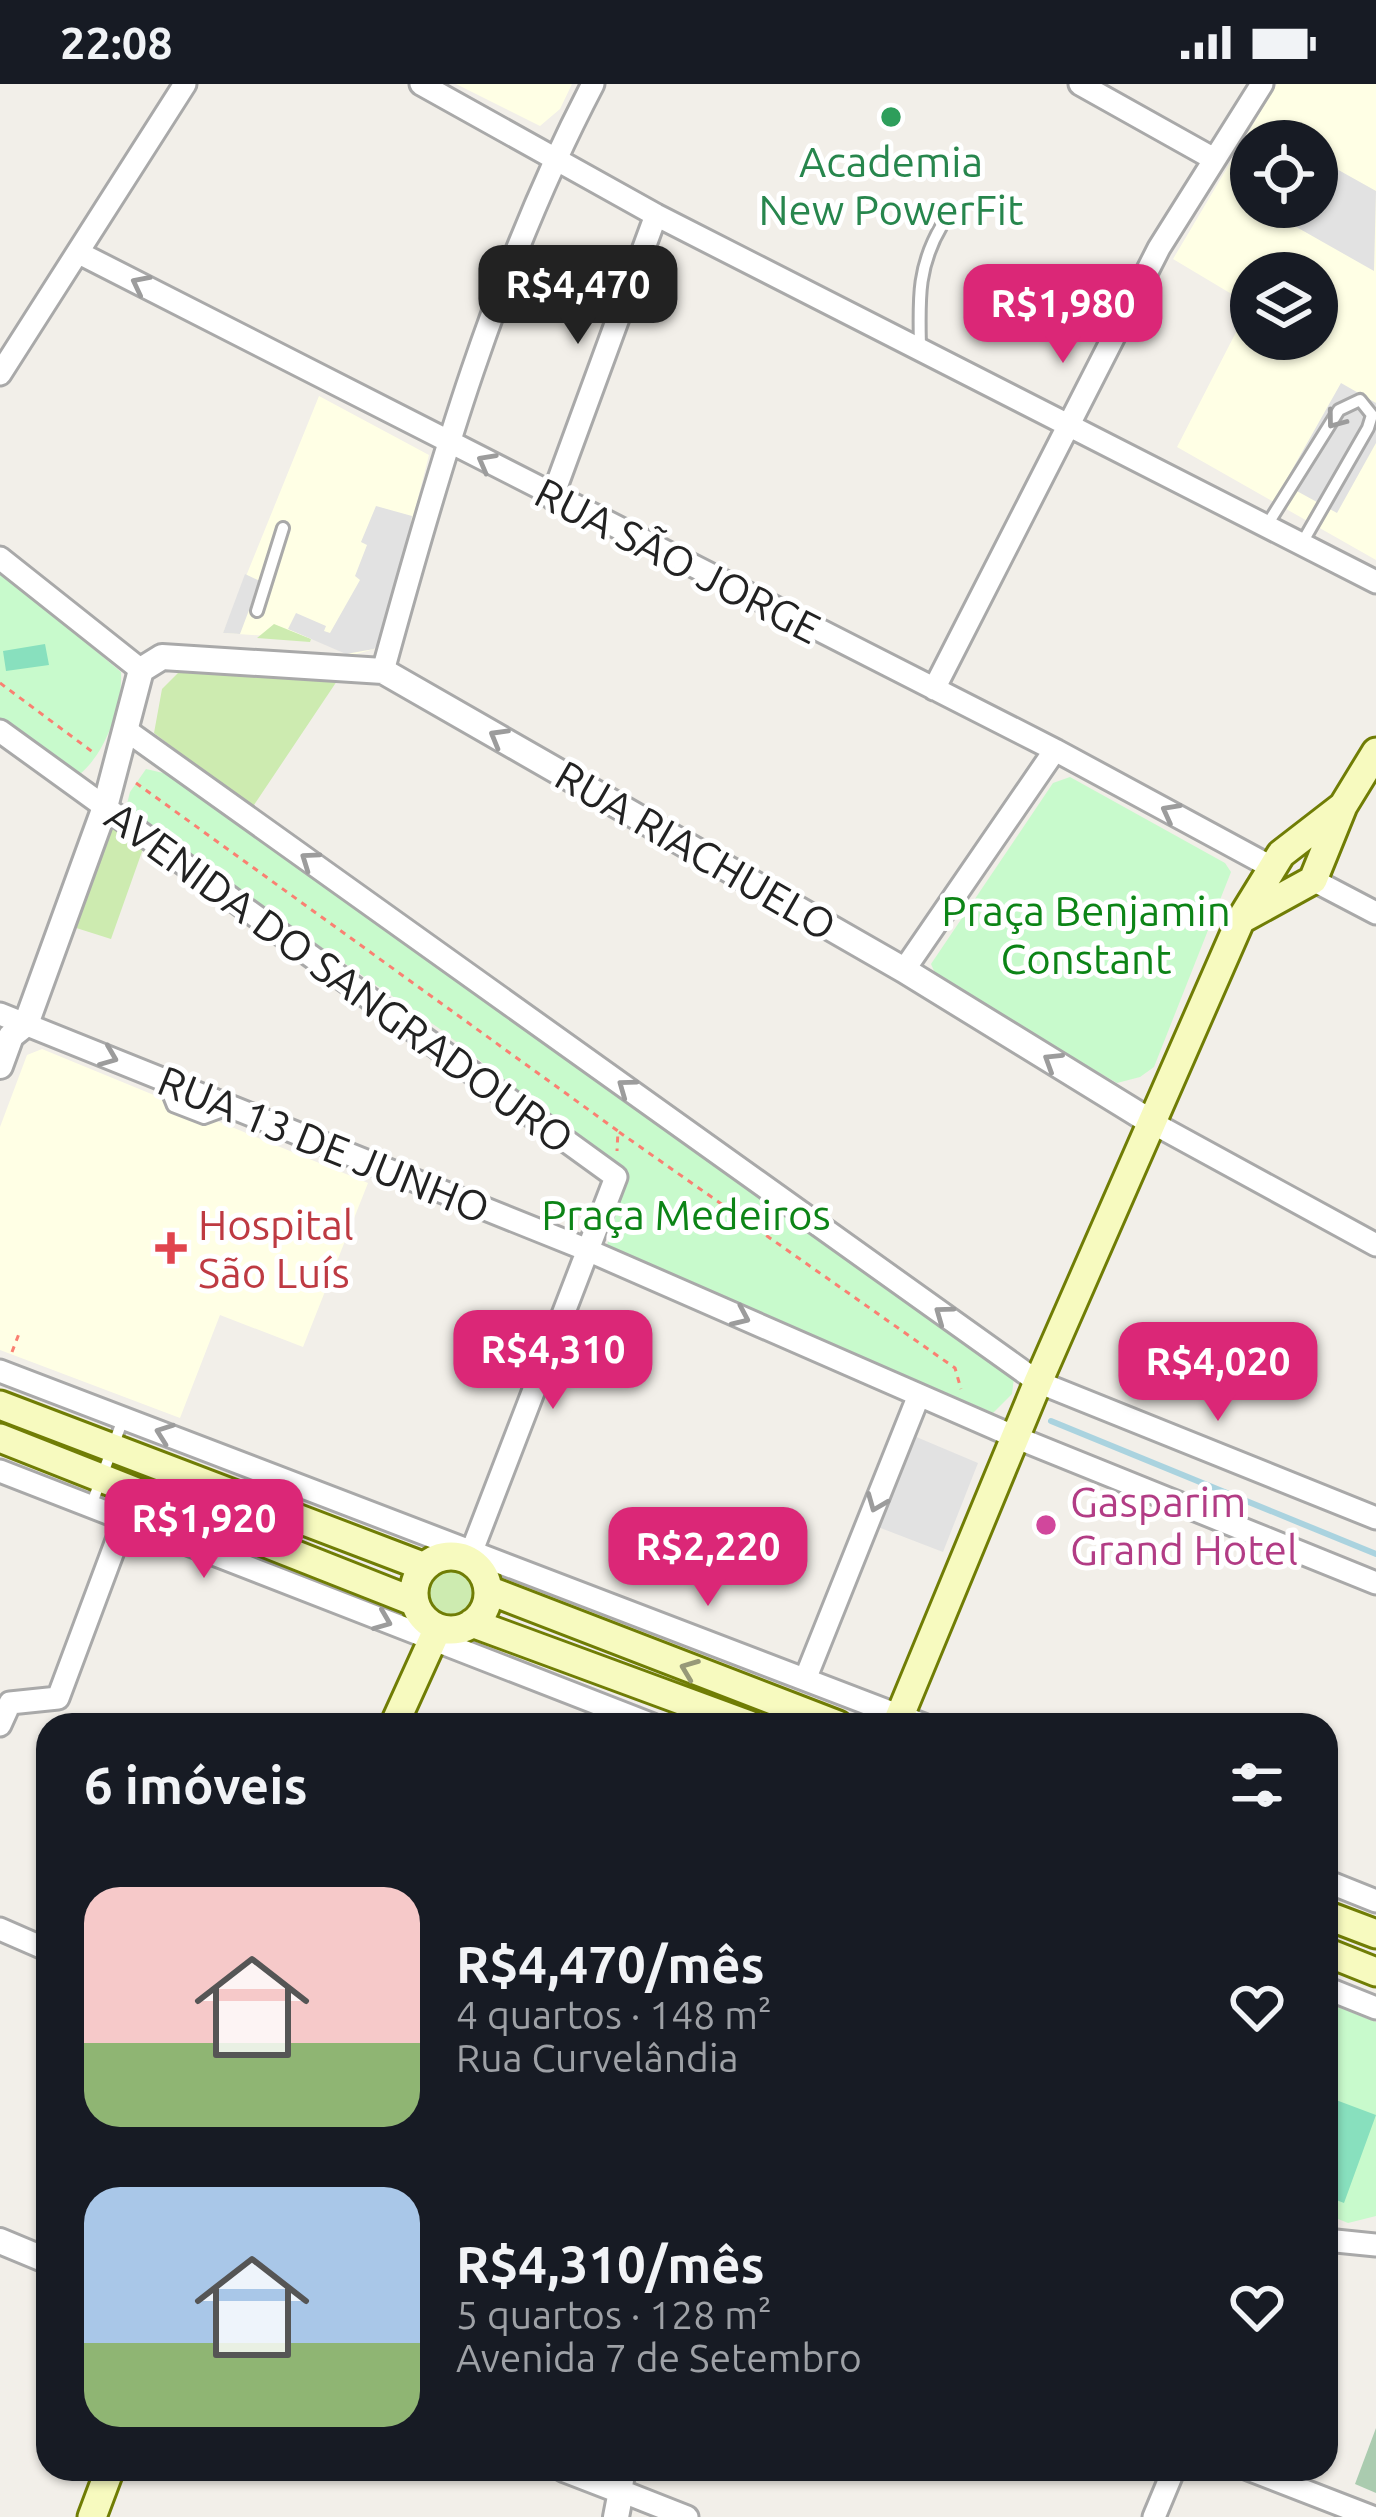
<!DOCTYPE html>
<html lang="pt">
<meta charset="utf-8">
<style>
body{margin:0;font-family:Ubuntu,sans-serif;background:#242831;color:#f1f3f6;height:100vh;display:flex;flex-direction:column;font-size:45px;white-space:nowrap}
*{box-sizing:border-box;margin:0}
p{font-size:39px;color:#9ea1a6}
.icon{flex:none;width:66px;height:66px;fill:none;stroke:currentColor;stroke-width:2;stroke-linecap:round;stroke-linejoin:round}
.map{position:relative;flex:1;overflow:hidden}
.drawer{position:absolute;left:36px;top:1629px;width:1302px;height:768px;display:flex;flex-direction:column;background:#171b24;border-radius:36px;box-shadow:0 3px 9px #0004}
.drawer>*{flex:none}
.fabs{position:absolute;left:1230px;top:36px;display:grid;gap:24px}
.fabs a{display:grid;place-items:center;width:108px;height:108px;border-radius:50%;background:#171b24;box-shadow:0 3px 9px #0004;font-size:60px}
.price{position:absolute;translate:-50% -102px;padding:0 27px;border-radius:24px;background:#db2777;color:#fff;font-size:39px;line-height:78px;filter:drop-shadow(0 3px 6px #0008)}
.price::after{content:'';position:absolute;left:50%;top:72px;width:36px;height:27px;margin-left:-18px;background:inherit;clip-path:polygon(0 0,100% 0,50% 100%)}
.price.current{background:#222;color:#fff}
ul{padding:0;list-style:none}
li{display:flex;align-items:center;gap:36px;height:300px;padding:0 48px}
li span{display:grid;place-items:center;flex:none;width:336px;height:240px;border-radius:36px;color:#555}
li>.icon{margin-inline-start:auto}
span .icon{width:144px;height:144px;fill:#fffc;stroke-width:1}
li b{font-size:51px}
h2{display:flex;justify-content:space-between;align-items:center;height:144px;padding:0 48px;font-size:51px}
.status{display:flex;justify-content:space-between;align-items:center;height:84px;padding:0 60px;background:#171b24;direction:ltr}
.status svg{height:33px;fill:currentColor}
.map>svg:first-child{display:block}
.education{fill:#ffffe5;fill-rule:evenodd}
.grass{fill:#cdebb0}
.cemetery{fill:#aacbaf}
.park{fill:#c8facc}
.pitch{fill:#88e0be}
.parking{fill:#e2e2e2}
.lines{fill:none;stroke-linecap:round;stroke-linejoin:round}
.stream{stroke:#aad3df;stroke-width:6}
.service-casing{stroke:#a9a9a9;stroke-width:16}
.minor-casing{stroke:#a9a9a9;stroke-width:27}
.tertiary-casing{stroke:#a9a9a9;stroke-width:30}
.secondary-casing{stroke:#707d05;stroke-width:33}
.path{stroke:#fa8072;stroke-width:3;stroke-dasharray:6 6;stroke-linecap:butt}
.service{stroke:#fff;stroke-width:10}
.minor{stroke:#fff;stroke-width:21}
.tertiary{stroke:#fff;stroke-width:24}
.secondary{stroke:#f7fabf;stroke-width:27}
.oneway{stroke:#9c9c9c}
.oneway2{stroke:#979978}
.leisure-dot{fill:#2e9e5b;stroke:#fff;stroke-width:4.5}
.health-dot{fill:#e0444e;stroke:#fff;stroke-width:4.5}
.hotel-dot{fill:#d1479c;stroke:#fff;stroke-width:4.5}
.labels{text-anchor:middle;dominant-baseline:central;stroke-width:10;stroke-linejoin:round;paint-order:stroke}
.leisure-label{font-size:42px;fill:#27864d;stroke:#fff}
.street-label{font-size:42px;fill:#222;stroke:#fff}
.park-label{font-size:42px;fill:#0c8416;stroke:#fff}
.health-label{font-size:42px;fill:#be3a42;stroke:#fff;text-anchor:start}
.hotel-label{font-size:42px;fill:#b23c85;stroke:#fff;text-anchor:start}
</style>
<div class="status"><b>22:08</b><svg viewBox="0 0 49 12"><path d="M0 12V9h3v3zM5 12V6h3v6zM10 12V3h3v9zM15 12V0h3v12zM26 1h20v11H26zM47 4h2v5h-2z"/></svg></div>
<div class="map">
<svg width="1376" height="2433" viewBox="0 0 1376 2433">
<rect width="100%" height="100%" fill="#f2efe9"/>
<path class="education" d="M456,0H572L560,25L540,42Z
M1277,0H1376V476L1177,363L1250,221L1173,175ZM1251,57H1317V123H1251ZM1251,189H1317V255H1251Z
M319,312L429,371L383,552L374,565L353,571L312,555L223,549Z
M42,965L368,1099L303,1263L220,1231L180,1334L0,1266V1043L27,971Z"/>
<path class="grass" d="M274,540L311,555L310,558L257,554Z
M179,588L337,597L252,724L154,649L162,605Z
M118,743L144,762L111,855L70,842L109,745Z
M429 1510a23 23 0 1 1 46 0a23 23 0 1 1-46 0Z"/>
<path class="cemetery" d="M1376,2344V2409L1355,2400Z"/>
<path class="park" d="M0,487L121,588C123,622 104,674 76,693L0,640Z
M146,685L172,691L1014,1294L1012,1310L993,1329L611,1165L607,1161L627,1093L440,945L125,728L130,708Z
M1070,693L1225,779L1231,788L1154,983L1140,993L1117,999L938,896L931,880L1053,699Z
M1326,1918L1376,1938V2132L1348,2139L1326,2130Z"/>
<path class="pitch" d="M45,560L49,581L6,587L3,567Z
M1328,2013L1376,2031L1344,2119L1326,2112Z"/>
<path class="parking" d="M1317,74L1376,107L1374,187L1261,123H1317Z
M1341,299L1376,319V359L1337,429L1284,400Z
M376,422L412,432L409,454L383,552L374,565L346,570L288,545L296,529L326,542L324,547L330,549L360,496L355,492L367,461L361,458Z
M245,490L260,497L240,550L223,549Z
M914,1352L978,1379L943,1468L878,1443Z"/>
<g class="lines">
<path class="stream" d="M1051,1337L1376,1470"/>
<defs>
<path id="service" d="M920,263C919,216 917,183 942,141
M1267,441L1339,326L1360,316L1372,331L1368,344L1302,459
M257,527L283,444
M163,997L173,1022L204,1034L231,1024
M91,1422L123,1335"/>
<path id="minor" d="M421,0L656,131L1376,498
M1080,0L1214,75
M81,170L1055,666L1273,784
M0,290L185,0
M552,414L656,131
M0,474L141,586
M383,587C438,386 496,185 593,0
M934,605L1159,164L1262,0
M126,646L1038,1298L1376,1434
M0,647L616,1093L468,1477
M1313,796L1376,829
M904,886L1055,666
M0,930L585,1165L1015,1353L1376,1499
M1151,1038L1376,1161
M0,1287L924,1641
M0,1387L653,1641
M806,1593L919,1311
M0,1641L10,1619L58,1614L125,1435
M1326,1797L1376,1817
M0,1845L48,1866
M1326,1904L1376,1924
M1326,2156L1376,2161
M624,2385L621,2407L687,2433
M1248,2385L1372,2433
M1154,2433L1174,2385"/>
<path id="tertiary" d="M0,982L11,952L26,940L105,723L141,586L162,573L383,587L904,886L1151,1038
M0,2157L48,2177
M564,2385L621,2407L616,2433"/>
<path id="secondary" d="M1242,835L1313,796L1343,722L1376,668
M0,1321L425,1483
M0,1354L415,1518
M414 1509a37 37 0 1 1 74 0a37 37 0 1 1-74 0Z
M488,1506L838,1641
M472,1539L749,1641
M394,1641L438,1544
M896,1641L1038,1298L1241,835L1281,770L1343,722
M1326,1831L1376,1850
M1326,1868L1376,1888
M92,2433L110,2385"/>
</defs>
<use href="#service" class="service-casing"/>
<use href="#minor" class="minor-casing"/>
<use href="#tertiary" class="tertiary-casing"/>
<use href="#secondary" class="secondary-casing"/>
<path class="path" d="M0,599L94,669
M136,699L618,1047L617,1067
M619,1048L955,1284L961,1305
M12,1268L20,1247"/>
<use href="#service" class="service"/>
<use href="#minor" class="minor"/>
<use href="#tertiary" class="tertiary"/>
<use href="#secondary" class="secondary"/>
</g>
<defs><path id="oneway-chevron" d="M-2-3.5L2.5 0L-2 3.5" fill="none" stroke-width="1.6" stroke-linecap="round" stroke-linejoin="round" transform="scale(3)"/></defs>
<g class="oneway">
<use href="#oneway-chevron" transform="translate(140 200) rotate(-153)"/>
<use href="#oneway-chevron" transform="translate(1335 336) rotate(127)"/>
<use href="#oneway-chevron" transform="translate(486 378) rotate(-151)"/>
<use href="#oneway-chevron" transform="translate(498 653) rotate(-150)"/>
<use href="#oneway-chevron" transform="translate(1170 728) rotate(-152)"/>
<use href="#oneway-chevron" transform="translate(309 776) rotate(-145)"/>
<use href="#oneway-chevron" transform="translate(109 973) rotate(22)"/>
<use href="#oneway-chevron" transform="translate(1052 977) rotate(-148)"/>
<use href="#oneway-chevron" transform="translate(626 1003) rotate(-144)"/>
<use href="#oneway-chevron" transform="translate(943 1230) rotate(-144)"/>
<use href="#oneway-chevron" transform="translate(741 1233) rotate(24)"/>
<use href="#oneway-chevron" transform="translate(164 1349) rotate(-160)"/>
<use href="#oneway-chevron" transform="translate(876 1419) rotate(112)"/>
<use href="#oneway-chevron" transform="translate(383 1537) rotate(22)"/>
</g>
<use class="oneway2" href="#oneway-chevron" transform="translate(689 1585) rotate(-159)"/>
<circle class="leisure-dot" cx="891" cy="33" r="12"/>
<path class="health-dot" d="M165 1146h12v12h12v12h-12v12h-12v-12h-12v-12h12z"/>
<circle class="hotel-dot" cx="1046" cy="1441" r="12"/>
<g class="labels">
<g class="leisure-label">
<text x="891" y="77">Academia<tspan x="891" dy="48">New PowerFit</tspan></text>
</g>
<g class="street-label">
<text transform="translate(678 476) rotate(27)">RUA SÃO JORGE</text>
<text transform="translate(696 766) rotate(30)">RUA RIACHUELO</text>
<text transform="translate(340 893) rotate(36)">AVENIDA DO SANGRADOURO</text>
<text transform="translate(324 1060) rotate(22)">RUA 13 DE JUNHO</text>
</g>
<g class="park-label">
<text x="1086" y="826">Praça Benjamin<tspan x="1086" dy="48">Constant</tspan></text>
<text x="686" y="1130">Praça Medeiros</text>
</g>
<g class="health-label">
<text x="198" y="1140">Hospital<tspan x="198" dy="48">São Luís</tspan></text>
</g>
<g class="hotel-label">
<text x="1070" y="1417">Gasparim<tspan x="1070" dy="48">Grand Hotel</tspan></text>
</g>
</g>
</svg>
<div class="fabs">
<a><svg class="icon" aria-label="locate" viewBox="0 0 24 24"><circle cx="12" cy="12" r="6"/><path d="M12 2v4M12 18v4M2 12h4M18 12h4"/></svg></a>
<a><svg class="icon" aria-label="layers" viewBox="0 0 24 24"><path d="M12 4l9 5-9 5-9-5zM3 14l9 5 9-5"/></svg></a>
</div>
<b class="price current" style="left:578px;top:263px">R$4,470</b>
<b class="price" style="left:1063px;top:282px">R$1,980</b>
<b class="price" style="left:553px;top:1328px">R$4,310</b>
<b class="price" style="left:1218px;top:1340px">R$4,020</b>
<b class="price" style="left:204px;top:1497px">R$1,920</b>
<b class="price" style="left:708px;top:1525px">R$2,220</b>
<section class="drawer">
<h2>6 imóveis<svg class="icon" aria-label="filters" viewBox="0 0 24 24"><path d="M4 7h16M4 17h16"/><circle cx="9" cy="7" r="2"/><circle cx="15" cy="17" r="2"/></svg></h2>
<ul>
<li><span style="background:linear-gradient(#f6c9c9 65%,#8fb573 0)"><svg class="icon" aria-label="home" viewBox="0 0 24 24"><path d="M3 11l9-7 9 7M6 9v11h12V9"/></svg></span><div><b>R$4,470/mês</b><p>4 quartos · 148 m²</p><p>Rua Curvelândia</p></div><svg class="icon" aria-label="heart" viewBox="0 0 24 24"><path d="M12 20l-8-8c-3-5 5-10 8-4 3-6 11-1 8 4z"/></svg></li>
<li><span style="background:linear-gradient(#a9c7e8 65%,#8fb573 0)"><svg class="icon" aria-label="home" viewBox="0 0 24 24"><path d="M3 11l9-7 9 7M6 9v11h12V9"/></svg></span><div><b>R$4,310/mês</b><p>5 quartos · 128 m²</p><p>Avenida 7 de Setembro</p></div><svg class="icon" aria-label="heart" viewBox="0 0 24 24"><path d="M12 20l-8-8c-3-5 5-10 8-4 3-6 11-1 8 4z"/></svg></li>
</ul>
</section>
</div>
